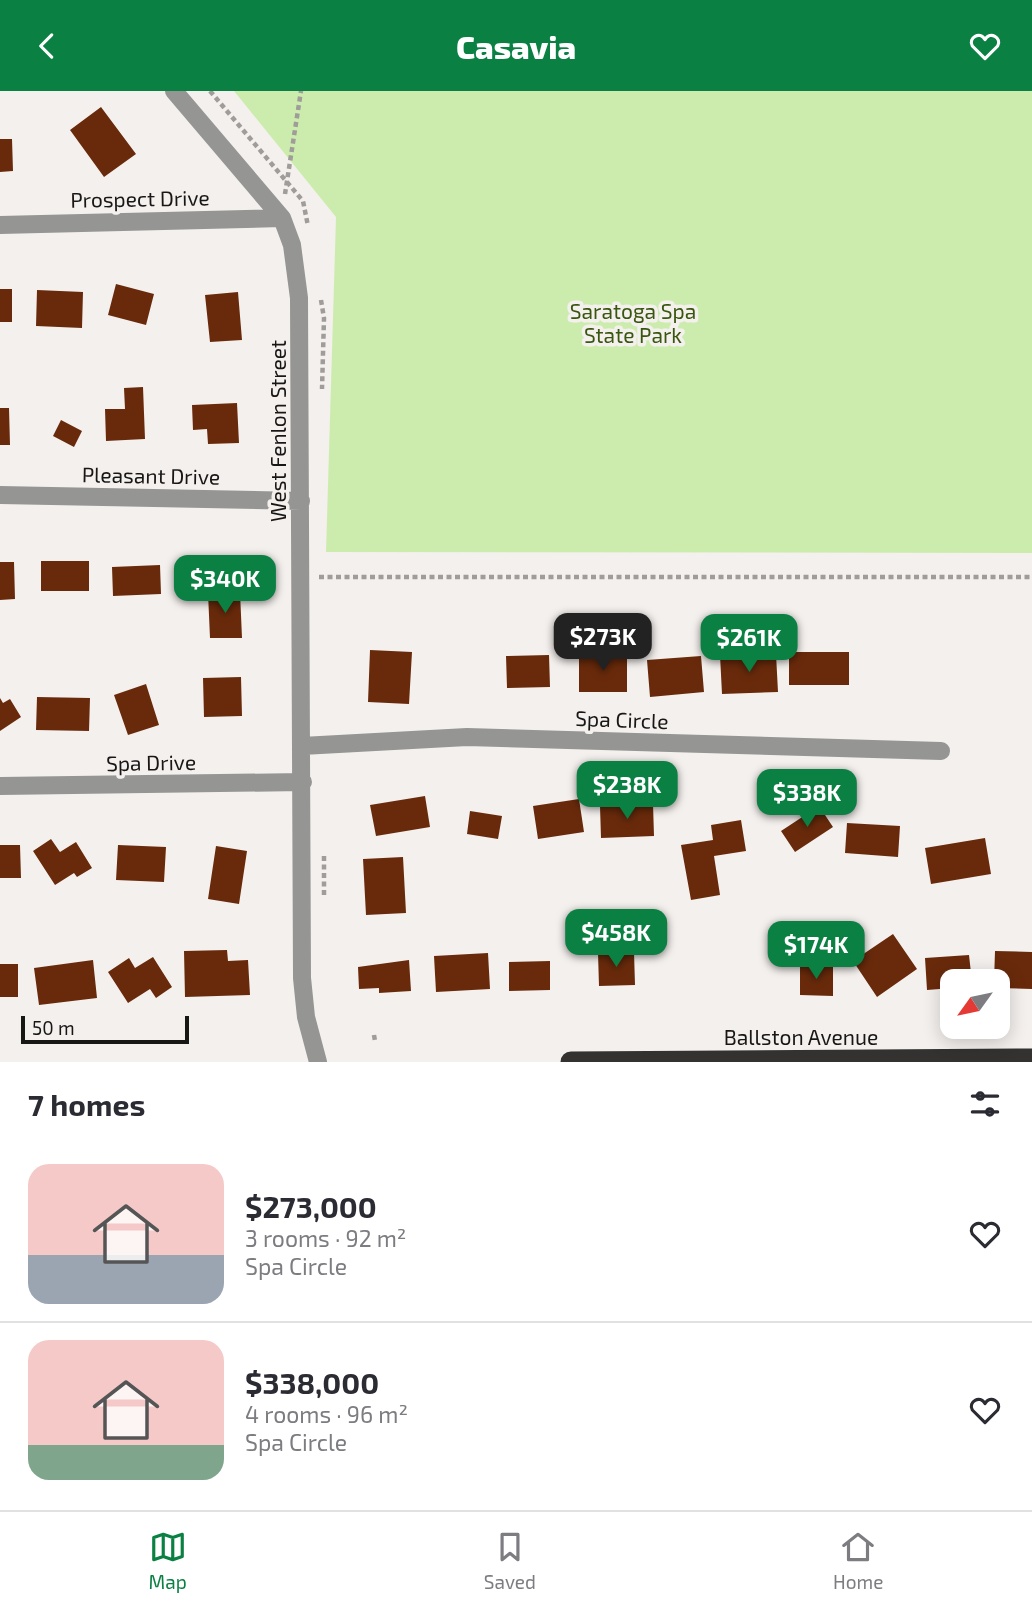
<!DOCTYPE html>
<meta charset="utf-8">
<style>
body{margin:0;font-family:"Exo 2",sans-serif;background:#f7f7f7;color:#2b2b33;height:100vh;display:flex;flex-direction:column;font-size:26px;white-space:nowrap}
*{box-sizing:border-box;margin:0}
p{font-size:23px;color:#7c7c81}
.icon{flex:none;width:38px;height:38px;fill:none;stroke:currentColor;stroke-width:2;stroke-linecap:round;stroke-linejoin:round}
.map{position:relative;height:971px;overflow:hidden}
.details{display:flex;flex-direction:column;background:#fff;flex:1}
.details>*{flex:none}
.needle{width:46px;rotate:237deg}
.tools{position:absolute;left:940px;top:878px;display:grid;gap:14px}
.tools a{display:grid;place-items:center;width:70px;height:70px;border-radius:14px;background:#fff;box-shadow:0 4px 18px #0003;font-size:35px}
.scale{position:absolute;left:21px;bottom:18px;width:168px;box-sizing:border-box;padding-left:7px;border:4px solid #181716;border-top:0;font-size:19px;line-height:24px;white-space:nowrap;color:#181716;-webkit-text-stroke:5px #f4f0ee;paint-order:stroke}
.price{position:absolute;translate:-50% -60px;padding:0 16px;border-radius:14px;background:#0b8043;color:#fff;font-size:23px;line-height:46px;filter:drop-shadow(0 2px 4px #0008)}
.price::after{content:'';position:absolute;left:50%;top:42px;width:21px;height:16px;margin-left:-10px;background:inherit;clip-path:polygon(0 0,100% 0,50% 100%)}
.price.current{background:#222;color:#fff}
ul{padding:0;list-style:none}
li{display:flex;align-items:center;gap:21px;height:175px;padding:0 28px}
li+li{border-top:2px solid #e1e1e2}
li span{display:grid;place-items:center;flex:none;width:196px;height:140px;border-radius:21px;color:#555}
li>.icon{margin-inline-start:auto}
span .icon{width:84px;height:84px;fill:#fffc;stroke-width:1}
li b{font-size:30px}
h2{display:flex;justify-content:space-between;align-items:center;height:84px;padding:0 28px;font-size:30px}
header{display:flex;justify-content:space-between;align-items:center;height:91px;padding:0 28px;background:#0b8043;color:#fff;font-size:32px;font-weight:800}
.tab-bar{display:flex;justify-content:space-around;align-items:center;height:98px;border-top:2px solid #e1e1e2;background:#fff;font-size:19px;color:#7c7c81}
.tab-bar a{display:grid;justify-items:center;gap:4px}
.tab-bar .current{color:#0b8043}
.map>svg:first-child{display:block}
.green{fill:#ccecad}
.building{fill:#692a0b}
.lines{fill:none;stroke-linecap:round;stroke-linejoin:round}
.path{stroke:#9f9c9a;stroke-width:4.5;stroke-dasharray:5 3.5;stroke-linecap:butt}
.minor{stroke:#959594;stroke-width:18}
.highway{stroke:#333230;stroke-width:21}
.labels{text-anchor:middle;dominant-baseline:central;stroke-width:7;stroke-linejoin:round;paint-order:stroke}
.street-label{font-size:21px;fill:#181716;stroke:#f4f0ee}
.park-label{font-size:21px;fill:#38560d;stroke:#f4f0ee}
</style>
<header><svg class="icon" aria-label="back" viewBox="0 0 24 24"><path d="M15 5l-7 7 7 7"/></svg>Casavia<svg class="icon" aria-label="heart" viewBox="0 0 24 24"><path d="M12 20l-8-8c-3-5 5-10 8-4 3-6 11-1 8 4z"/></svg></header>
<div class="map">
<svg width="1032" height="971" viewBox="0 0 1032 971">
<rect width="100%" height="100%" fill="#f4f0ee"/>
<path class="green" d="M234,0H1032V462L326,461L336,126Z"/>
<path class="building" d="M101,16L136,63L104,86L70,39Z
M0,48H12L13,80L0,81Z
M116,193L154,203L146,234L108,224Z
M0,198H12V231H0Z
M37,199L83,201L82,237L36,235Z
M238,201L242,249L210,251L205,204Z
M143,296L145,348L106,350L105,318H125L124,297Z
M237,312L239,352L208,353L207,338L193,339L192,314Z
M0,317H9L10,354H0Z
M61,329L82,340L74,356L53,345Z
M41,470H89V500H41Z
M0,471H14L15,508L0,509Z
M160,474L161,503L113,505L112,476Z
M240,501L242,547H210L208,502Z
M370,559L412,561L409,613L368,611Z
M789,561H849V594H789Z
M579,563H627V601H579Z
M776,563L778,601L722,603L720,564Z
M549,564L550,596L507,597L506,565Z
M701,565L704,601L650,606L647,569Z
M241,586L242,625L204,626L203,587Z
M146,593L159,634L128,644L114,604Z
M37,606L90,607L89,640L36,639Z
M0,607L3,612L10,608L21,626L0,640Z
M425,705L430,736L376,745L370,714Z
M579,708L584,741L538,748L533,715Z
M653,713L654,745L601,747L600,715Z
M819,715L833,736L795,761L781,740Z
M470,720L502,725L498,748L467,743Z
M741,729L746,760L714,765L720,804L691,809L681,754L713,749L711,734Z
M847,732L900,735L898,766L845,762Z
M985,747L991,783L931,793L925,757Z
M51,748L60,761L76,751L92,777L77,786L74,782L55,794L33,760Z
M0,754H20L21,787H0Z
M118,754L166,756L164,791L116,789Z
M216,755L247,760L239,813L208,808Z
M403,766L406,822L366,824L363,768Z
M893,843L917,878L877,906L853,870Z
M227,859L228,870L248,869L250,904L185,906L184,860Z
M995,860L1032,861V898L998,897V891H994Z
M634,861L635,894L599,895L598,862Z
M488,862L490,898L436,901L434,865Z
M969,864L972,891H952V897L927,899L925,867Z
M153,866L172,896L156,907L150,898L128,912L108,881L129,867L135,877Z
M93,869L97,907L39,914L34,877Z
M409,869L411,900L379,902V897L359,898L358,876Z
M550,870V899L509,900V871Z
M0,873H18V906H0Z
M800,875L833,876V905L800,904Z"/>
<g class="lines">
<path class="path" d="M210,0L303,110L308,135
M285,103L301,0
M321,209L324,227L322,298
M319,486H1032
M324,765V806
M374,944L375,950"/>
<path class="minor" d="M174,0L282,127L292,154L299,207L302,887L306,926L318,971
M0,134L282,127
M0,404L301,410
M302,655L467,646L941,660
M0,695L303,691"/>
<path class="highway" d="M571,971L1032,968"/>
</g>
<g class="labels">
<g class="street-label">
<text transform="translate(140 107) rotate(-1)">Prospect Drive</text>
<text transform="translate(277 340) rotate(-90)">West Fenlon Street</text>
<text transform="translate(151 384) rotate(1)">Pleasant Drive</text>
<text transform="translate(622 628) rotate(2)">Spa Circle</text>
<text transform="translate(151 671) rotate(-1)">Spa Drive</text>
<text x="801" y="945">Ballston Avenue</text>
</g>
<g class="park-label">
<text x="633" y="219">Saratoga Spa<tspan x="633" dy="24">State Park</tspan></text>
</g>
</g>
</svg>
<div class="tools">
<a><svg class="needle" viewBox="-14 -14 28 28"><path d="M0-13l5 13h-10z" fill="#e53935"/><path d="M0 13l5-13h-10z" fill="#7c7c81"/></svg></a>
</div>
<div class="scale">50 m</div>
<b class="price" style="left:225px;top:524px">$340K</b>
<b class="price current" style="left:603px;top:582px">$273K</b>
<b class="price" style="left:749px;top:583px">$261K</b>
<b class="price" style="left:627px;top:730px">$238K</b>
<b class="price" style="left:807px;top:738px">$338K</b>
<b class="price" style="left:616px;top:878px">$458K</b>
<b class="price" style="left:816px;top:890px">$174K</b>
</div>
<section class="details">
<h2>7 homes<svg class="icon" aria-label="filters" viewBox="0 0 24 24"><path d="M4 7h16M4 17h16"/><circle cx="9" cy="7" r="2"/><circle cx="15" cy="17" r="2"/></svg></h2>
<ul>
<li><span style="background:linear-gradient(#f6c9c9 65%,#9aa5b1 0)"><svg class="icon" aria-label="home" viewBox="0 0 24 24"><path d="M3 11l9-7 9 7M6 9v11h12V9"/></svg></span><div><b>$273,000</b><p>3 rooms · 92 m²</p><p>Spa Circle</p></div><svg class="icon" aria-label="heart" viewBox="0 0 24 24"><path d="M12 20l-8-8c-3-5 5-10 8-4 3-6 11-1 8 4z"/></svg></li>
<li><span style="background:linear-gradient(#f6c9c9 75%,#7fa58c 0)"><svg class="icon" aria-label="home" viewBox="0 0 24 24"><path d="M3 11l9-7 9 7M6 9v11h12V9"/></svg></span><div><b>$338,000</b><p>4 rooms · 96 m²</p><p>Spa Circle</p></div><svg class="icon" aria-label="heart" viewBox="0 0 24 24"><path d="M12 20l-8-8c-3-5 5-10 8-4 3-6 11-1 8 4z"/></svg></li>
</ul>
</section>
<nav class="tab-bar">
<a class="current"><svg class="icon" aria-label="map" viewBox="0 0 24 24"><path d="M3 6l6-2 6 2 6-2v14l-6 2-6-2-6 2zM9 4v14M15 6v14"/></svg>Map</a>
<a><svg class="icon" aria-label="saved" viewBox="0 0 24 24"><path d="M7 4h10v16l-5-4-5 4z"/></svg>Saved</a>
<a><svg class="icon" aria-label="home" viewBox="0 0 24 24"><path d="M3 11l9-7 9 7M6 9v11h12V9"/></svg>Home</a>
</nav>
